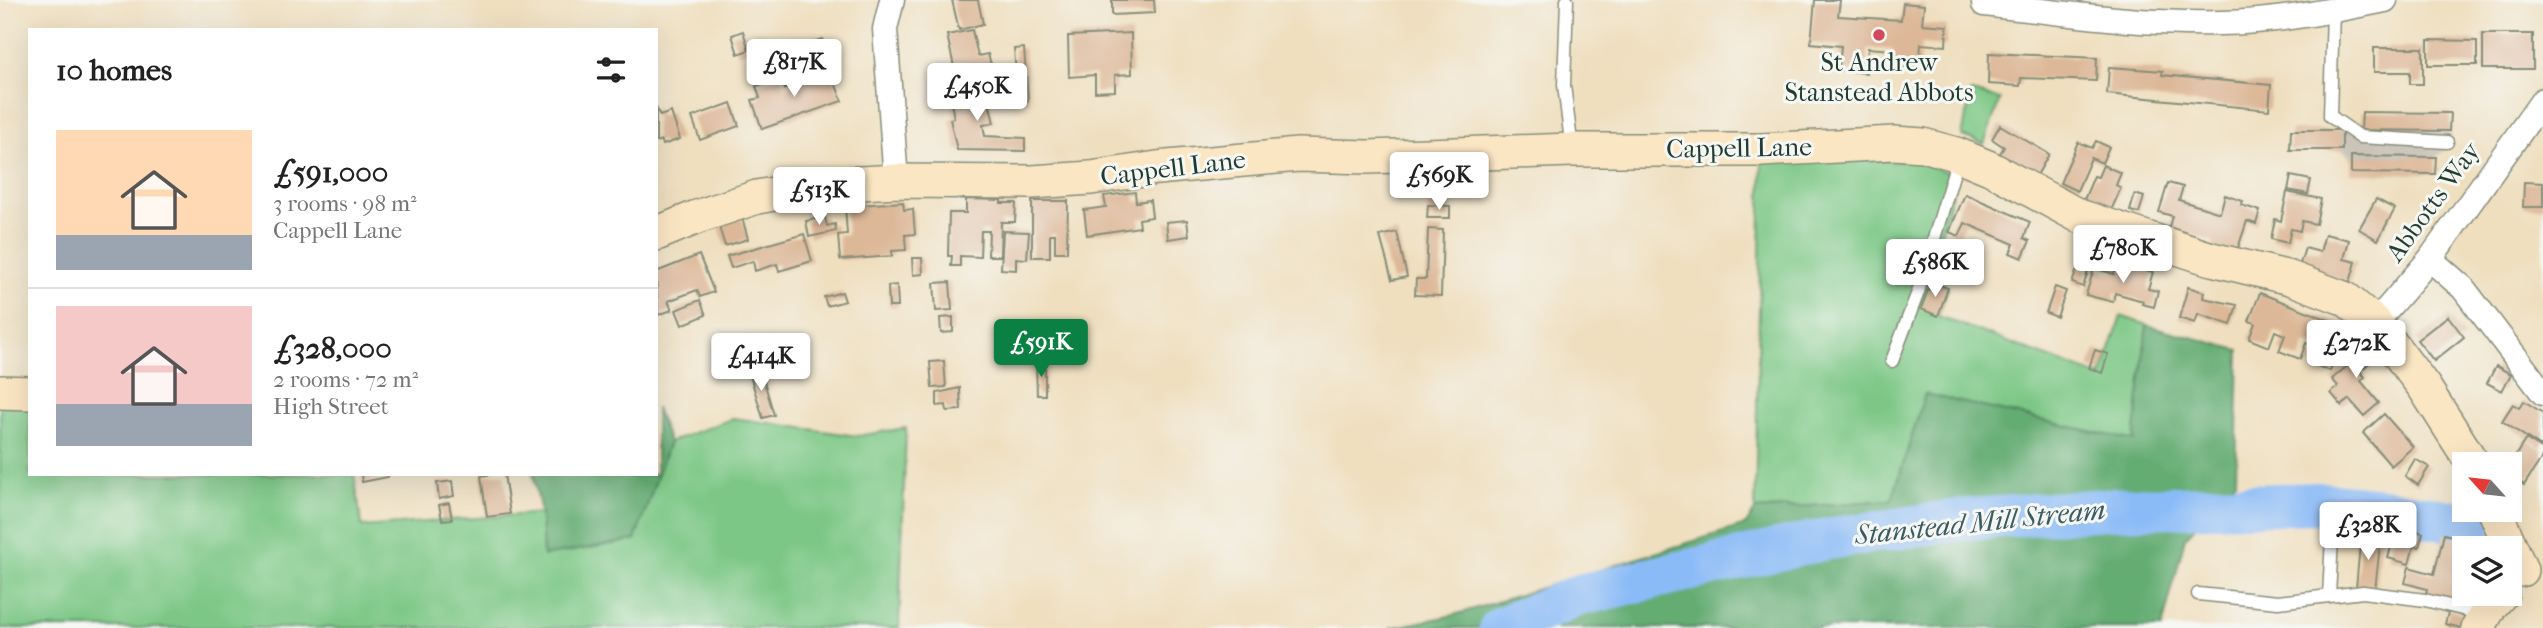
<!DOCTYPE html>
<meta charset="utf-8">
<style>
body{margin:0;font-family:"IM FELL French Canon",serif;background:#f2f2f2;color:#222;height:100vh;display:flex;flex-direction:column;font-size:26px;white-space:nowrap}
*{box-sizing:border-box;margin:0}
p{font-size:23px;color:#767676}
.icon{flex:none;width:38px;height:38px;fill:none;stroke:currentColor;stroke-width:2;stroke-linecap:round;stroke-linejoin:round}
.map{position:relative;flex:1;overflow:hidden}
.side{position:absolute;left:28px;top:28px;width:630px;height:448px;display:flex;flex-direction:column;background:#fff;border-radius:0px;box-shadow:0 7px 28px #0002}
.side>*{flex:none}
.needle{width:46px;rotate:297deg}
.fabs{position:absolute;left:2452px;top:452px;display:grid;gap:14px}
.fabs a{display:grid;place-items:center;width:70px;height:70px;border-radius:0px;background:#fff;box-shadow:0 7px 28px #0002;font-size:35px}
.price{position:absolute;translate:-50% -60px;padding:0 16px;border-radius:7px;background:#fff;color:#222;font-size:23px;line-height:46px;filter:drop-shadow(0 2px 4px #0008)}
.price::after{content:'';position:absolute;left:50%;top:42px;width:21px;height:16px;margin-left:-10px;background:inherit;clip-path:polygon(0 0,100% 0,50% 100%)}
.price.active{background:#0b8043;color:#fff}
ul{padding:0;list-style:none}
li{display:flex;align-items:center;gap:21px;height:175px;padding:0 28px}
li+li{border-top:2px solid #e0e0e0}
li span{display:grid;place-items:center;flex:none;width:196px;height:140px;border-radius:0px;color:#555}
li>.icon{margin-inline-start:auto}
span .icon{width:84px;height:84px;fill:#fffc;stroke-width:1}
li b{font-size:30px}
h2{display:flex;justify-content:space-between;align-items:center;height:84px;padding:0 28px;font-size:30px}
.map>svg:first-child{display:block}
.industrial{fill:#c9c3b8}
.green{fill:#7bc785;stroke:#4d825c;stroke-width:2}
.forest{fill:#64ac72;stroke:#427453;stroke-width:2}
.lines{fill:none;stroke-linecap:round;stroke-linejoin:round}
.river{stroke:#8bbbf7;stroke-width:42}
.building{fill:#ddb898}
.lane-casing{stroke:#878e7a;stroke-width:15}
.street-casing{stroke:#878e7a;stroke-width:27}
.secondary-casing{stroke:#878e7a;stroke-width:36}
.lane{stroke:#fff;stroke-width:12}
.street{stroke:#fff;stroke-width:24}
.secondary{stroke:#fbe6c4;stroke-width:33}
.poi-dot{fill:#d1495b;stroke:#f6f6f2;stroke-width:2.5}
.labels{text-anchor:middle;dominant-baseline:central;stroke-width:6;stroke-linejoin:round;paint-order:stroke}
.poi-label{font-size:26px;fill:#1f3d34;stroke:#f6f6f2}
.street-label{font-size:26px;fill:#1f3d34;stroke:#f6f6f2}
.water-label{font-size:28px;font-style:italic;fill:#3a5c65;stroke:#f6f6f2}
</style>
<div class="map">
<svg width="2543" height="628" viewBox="0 0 2543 628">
<rect width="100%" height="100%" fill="#f6f6f2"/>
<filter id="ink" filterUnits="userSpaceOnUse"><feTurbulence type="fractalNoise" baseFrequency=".0143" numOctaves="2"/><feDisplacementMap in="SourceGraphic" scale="14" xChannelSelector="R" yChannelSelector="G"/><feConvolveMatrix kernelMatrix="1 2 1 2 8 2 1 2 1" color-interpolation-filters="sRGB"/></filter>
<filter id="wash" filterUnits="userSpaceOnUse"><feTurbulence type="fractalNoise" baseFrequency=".00686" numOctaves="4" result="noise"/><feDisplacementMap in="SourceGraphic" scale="28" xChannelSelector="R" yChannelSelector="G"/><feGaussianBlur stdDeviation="1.57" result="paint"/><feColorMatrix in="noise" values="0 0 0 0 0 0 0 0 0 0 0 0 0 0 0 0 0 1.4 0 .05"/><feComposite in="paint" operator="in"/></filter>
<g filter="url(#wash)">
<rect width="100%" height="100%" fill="#efdfbf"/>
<path class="industrial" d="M2362,112L2450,113L2451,144L2436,157L2435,174L2351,173V156L2342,150H2290L2291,130H2361Z"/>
<path class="green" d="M1971,92L2000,99L1984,144L1962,136Z
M1762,158L1910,160L1957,175L1935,255L1931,281L1948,288L1938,316L2101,377L2121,316L2147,325L2134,441L1925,394L1892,500L1755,510Z
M30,402V474H354L362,527L541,513L543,555L635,540L669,442L734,418L857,436L906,428L899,628H0V404Z"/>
<path class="forest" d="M2147,325L2239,350L2236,481L2185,538L2162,628H1390L1454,615L1746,525L1755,510L1892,500L1925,394L2134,441Z
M656,408L669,442L635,540L543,556L541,513L533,474H656Z"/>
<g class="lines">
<path class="river" d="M1500,628L1579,595L1827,539L1958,520L2106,509L2320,503L2383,509L2472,525"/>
</g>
<g id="blocks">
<path class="building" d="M952,0H978L983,24L959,30Z
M1112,0H1154L1155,13L1112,15Z
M1815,0H1840L1838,16L1901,20L1903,3L1924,5L1922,24L1947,26L1946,46L1921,44L1919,68L1892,66L1893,50L1868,48L1866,73L1839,70L1841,46L1811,43Z
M972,30L978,56L988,54L992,68L980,70L983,80L958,85L947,35Z
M743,31L749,50L738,54L732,35Z
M1131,33L1132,74L1115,75V91L1095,92V75L1069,77L1068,36Z
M2483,34H2533V69H2483Z
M822,39L828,56L817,60L810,43Z
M2428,40L2477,41V65H2428Z
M1024,48L1028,101H1018L1014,49Z
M2374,48H2423V84H2410V72H2374Z
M1989,53L2097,58L2096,81L2021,78L2020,86L1988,84Z
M2109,67L2163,71L2162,75L2271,85L2269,110L2107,94Z
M831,72L842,101L762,129L752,100L760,98L756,86L781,77L785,89Z
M985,84L994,123L983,125L985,136L1025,138V151L957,150L950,119L954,118L949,92Z
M731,103L739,126L700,140L692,117Z
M656,107L660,116L671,112L680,139L663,145L661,140L656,142Z
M2362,112L2450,113L2449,131L2361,130Z
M2000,125L2049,154L2036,177L1999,155L2004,147L1992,139Z
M2291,130H2342V150H2290Z
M2096,141L2109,147L2102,163L2091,158L2077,191L2060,183L2078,142L2092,148Z
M2351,156L2436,157L2435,174L2351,173Z
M2103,165L2121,173L2116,185L2121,188L2110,213L2083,202L2094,176L2098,177Z
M2291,176L2311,180L2308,194L2288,190Z
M2524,182L2543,183V207H2523Z
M2168,183L2183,187L2179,200L2220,213L2225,195L2243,201L2241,205L2260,211L2256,224L2247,221L2236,254L2212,247L2214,242L2169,227L2172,216L2159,212Z
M1135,192L1136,202L1150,200L1152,217L1139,219L1140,227L1087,235L1084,210L1106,207L1104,196Z
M2287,192L2321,199L2316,224L2302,221L2300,231L2291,229L2288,243L2271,239L2275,219L2281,221Z
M1965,194L2030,222L2024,238L2030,241L2022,258L2010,253L2014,244L1965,223L1959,236L1949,232Z
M2135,194L2144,197L2139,213L2130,211Z
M966,199L1001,200V203H1016L1015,222H1001L1000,256H988L989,231H981L980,257L960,256V266H951L952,256H948L949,213H966Z
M2376,199L2395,209L2378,240L2359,229Z
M1032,201H1068L1067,252H1055V234H1050V257H1032Z
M903,202L904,210L913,209L915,234L905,235L906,250L892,251V256L840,260L838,235L847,234L845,206Z
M1428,205L1450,206V218H1427Z
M742,217L748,239L725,246L718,224Z
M825,217L827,226L835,224L836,231L809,237L806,221Z
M1187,220L1189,236L1168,239L1166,222Z
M1428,229L1443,230L1441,296L1415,295L1416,279H1426Z
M1003,231L1029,232L1027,259L1016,258V270L1001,269Z
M1397,232L1407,277L1392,280L1380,236Z
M804,234L812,261L779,271L777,264L755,271L753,261L731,268L727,256Z
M2325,234L2349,240L2344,259L2356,262L2350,282L2299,267L2305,248L2320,252Z
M699,255L714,292L700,297L697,290L671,300L668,301L672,310L658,315L656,272Z
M912,258H922L923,274L913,275Z
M2117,263L2153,272L2148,289L2158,291L2154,307L2142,304L2143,301L2115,293L2113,302L2086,295L2094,268L2114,274Z
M2078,267L2088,271L2083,287L2072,283Z
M950,282L952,310L936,311L934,283Z
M1931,282L1948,288L1938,316L1921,309Z
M897,285L898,307H889L888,286Z
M2055,287L2066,291L2057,317L2046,313Z
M2188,287L2204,292L2203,298L2237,305L2231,325L2198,314L2195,323L2179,318Z
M842,292L845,301L827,306L824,297Z
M2260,293L2352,329L2341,357L2336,355L2330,371L2310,363L2316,347L2306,343L2300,359L2279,351L2285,335L2275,331L2269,347L2249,339L2255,323L2249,321Z
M700,300L706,315L682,325L676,310Z
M2448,316L2464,337L2434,361L2417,340Z
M953,317V332L941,333L940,318Z
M2361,340L2376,357L2360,371L2365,377L2361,381L2379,403L2364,416L2349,399L2342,406L2331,393L2338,386L2332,379L2352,362L2345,354Z
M2095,350L2108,354L2102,373L2089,368Z
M944,361L946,387L932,388L930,362Z
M1036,364H1045V395H1037Z
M2496,366L2511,374L2502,391L2487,383Z
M760,368L774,415L763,418L749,372Z
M960,388L961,410L947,411L946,405L937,406V393Z
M2524,401L2543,413V443L2541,447L2502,421L2513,404L2519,408Z
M2384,414L2413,447L2391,466L2363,433Z
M2526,439L2543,450V456L2524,485L2510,475V464Z
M2415,459L2429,467L2418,485L2405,476Z
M361,474H388V477L362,482Z
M493,474H504L510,514L487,517L481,476Z
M452,481L454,496L439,499L437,483Z
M449,503L452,519L442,520L439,505Z
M2397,525L2423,533L2419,547L2414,546L2409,564L2388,558Z
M2361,534L2381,536L2375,590L2356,588Z
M2444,534L2491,547L2464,548V593H2470L2466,608L2425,597L2427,589L2405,583L2409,567L2434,574Z
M2449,609L2466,615L2461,628L2445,624Z"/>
</g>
</g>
<g filter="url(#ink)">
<use href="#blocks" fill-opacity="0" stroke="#878e7a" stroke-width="2"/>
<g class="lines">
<defs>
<path id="lane" d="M1567,0L1564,85L1572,150
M2333,10L2330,116L2360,137L2447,142
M1892,361L1918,292L1959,155
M2198,594L2278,602L2363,592L2425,600L2462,609L2482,617
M2329,596L2332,538"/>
<path id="street" d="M892,0L885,29L896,181
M1984,4C2062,13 2142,25 2220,23C2276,22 2331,11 2385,0
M2430,259L2463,288L2543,393
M2375,323L2430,259L2543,100"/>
<path id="secondary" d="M656,234L697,217L757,197L825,185L896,181L1032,182L1091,178L1157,168L1298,155L1368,157L1572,150H1761L1894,143L1923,145L1956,154L1990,168L2079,216L2208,258L2290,278L2346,299L2375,323L2424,387L2473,464
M0,392L30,393
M2494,509L2521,570
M2478,628L2491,605L2502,593"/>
</defs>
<use href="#lane" class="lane-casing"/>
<use href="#street" class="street-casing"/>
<use href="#secondary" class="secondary-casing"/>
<use href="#lane" class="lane"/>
<use href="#street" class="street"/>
<use href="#secondary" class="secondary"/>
</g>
</g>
<circle class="poi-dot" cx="1879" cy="35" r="7"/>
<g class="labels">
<g class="poi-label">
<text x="1879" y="62">St Andrew<tspan x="1879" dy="30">Stanstead Abbots</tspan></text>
</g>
<g class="street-label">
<text transform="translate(1739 148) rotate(-1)">Cappell Lane</text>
<text transform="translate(1173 168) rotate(-7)">Cappell Lane</text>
<text transform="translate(2433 202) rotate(-54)">Abbotts Way</text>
</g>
<g class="water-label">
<text transform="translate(1980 522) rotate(-6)">Stanstead Mill Stream</text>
</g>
</g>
</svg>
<div class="fabs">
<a><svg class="needle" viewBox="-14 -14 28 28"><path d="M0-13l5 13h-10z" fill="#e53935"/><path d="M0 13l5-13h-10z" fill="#767676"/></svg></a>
<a><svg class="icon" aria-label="layers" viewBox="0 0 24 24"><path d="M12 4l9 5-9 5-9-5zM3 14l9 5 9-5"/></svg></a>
</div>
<b class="price" style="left:794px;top:99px">£817K</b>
<b class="price" style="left:977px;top:123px">£450K</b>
<b class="price" style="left:1439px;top:212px">£569K</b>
<b class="price" style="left:819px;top:227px">£513K</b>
<b class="price" style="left:2123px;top:285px">£780K</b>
<b class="price" style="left:1935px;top:299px">£586K</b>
<b class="price active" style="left:1041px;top:379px">£591K</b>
<b class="price" style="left:2356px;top:380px">£272K</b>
<b class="price" style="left:761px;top:393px">£414K</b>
<b class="price" style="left:2368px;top:562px">£328K</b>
<section class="side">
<h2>10 homes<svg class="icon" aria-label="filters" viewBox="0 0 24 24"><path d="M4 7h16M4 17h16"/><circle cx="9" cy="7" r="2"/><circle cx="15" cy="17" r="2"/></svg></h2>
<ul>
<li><span style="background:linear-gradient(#ffd9b3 75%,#9aa5b1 0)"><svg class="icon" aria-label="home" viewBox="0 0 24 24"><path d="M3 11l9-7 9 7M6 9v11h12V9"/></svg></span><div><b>£591,000</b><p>3 rooms · 98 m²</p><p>Cappell Lane</p></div></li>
<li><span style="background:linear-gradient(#f6c9c9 70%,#9aa5b1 0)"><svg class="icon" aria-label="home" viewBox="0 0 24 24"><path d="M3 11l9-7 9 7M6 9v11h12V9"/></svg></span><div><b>£328,000</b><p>2 rooms · 72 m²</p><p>High Street</p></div></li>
</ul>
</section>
</div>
